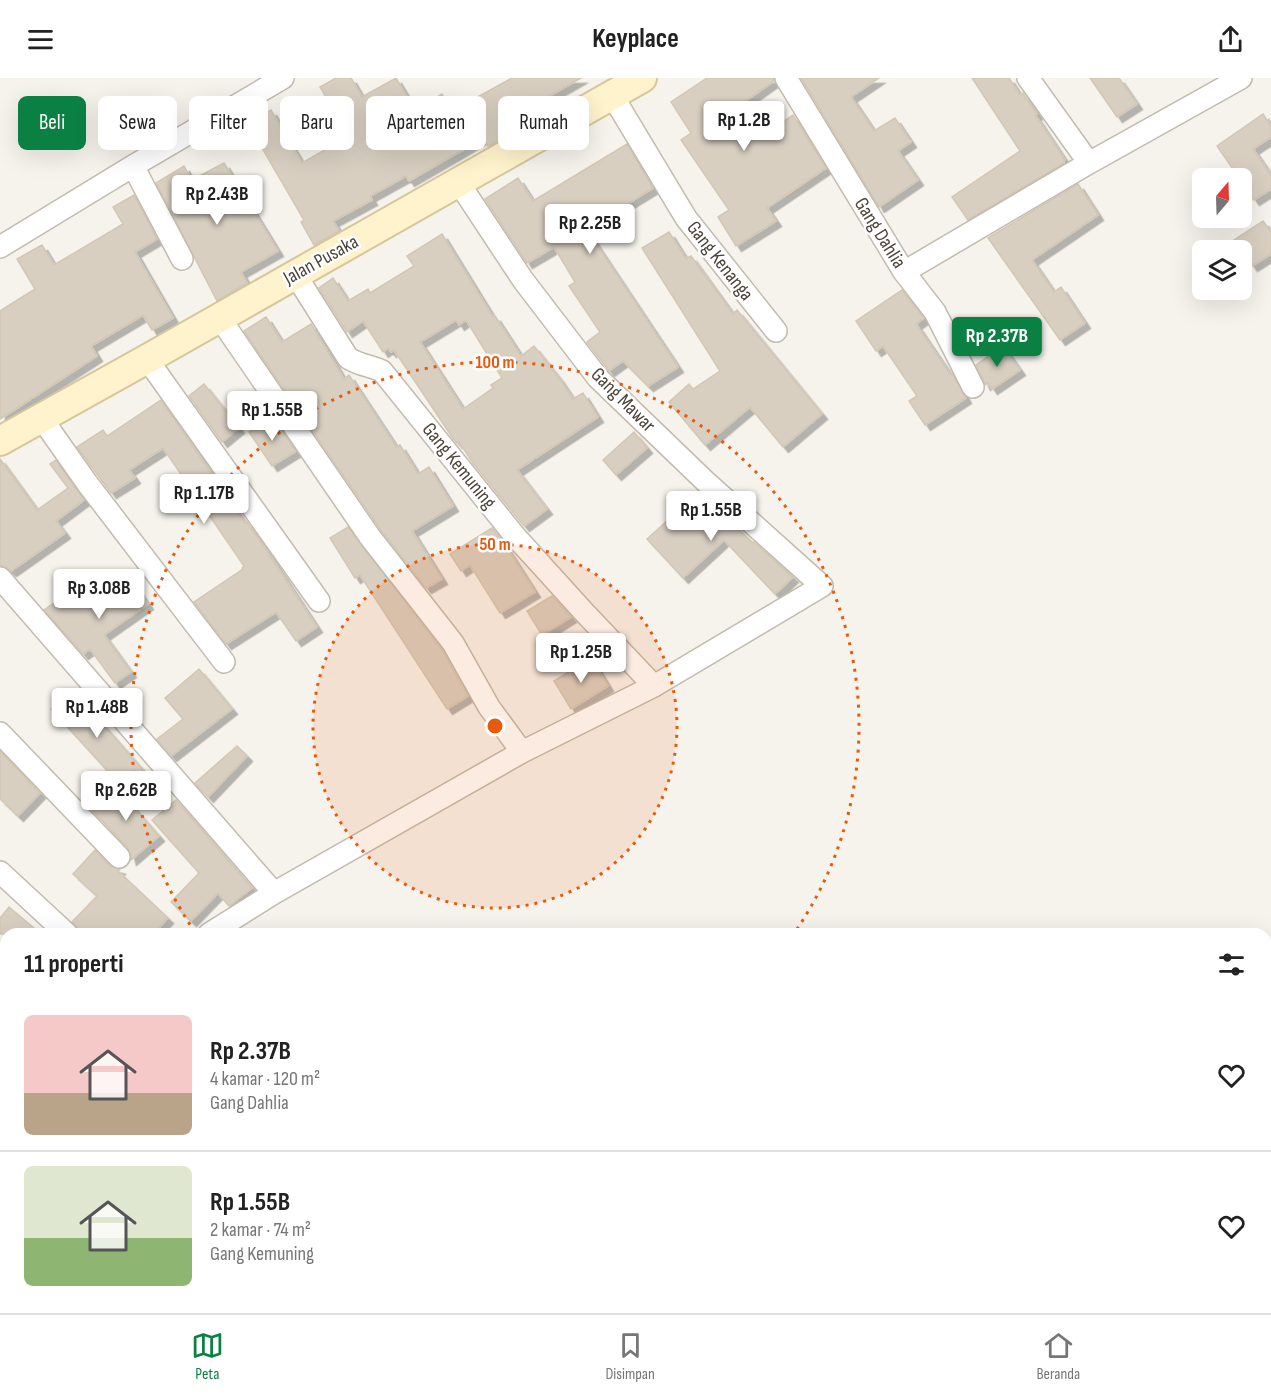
<!DOCTYPE html>
<html lang="id">
<meta charset="utf-8">
<style>
body{margin:0;font-family:"Sofia Sans Condensed",sans-serif;background:#f6f6f6;color:#222;height:100vh;display:flex;flex-direction:column;font-size:22px;white-space:nowrap}
*{box-sizing:border-box;margin:0}
p{font-size:20px;color:#767676}
.icon{flex:none;width:33px;height:33px;fill:none;stroke:currentColor;stroke-width:2;stroke-linecap:round;stroke-linejoin:round}
.map{position:relative;flex:1;overflow:hidden}
.details{position:absolute;left:0px;top:850px;width:1272px;height:386px;display:flex;flex-direction:column;background:#fff;border-radius:18px 18px 0 0;box-shadow:0 6px 24px #0002}
.details>*{flex:none}
.hud{position:absolute;left:18px;top:18px;width:600px;height:54px;display:flex;gap:12px}
.needle{width:39px;rotate:19deg}
.tools{position:absolute;left:1192px;top:90px;display:grid;gap:12px}
.tools a{display:grid;place-items:center;width:60px;height:60px;border-radius:9px;background:#fff;box-shadow:0 6px 24px #0002;font-size:30px}
.price{position:absolute;translate:-50% -51px;padding:0 14px;border-radius:6px;background:#fff;color:#222;font-size:20px;line-height:39px;filter:drop-shadow(0 2px 3px #0008)}
.price::after{content:'';position:absolute;left:50%;top:36px;width:18px;height:14px;margin-left:-9px;background:inherit;clip-path:polygon(0 0,100% 0,50% 100%)}
.price.active{background:#0b8043;color:#fff}
ul{padding:0;list-style:none}
li{display:flex;align-items:center;gap:18px;height:150px;padding:0 24px}
li+li{border-top:2px solid #e0e0e0}
li span{display:grid;place-items:center;flex:none;width:168px;height:120px;border-radius:9px;color:#555}
li>.icon{margin-inline-start:auto}
span .icon{width:72px;height:72px;fill:#fffc;stroke-width:1}
li b{font-size:26px}
h2{display:flex;justify-content:space-between;align-items:center;height:72px;padding:0 24px;font-size:26px}
.tag{padding:0 21px;border-radius:9px;background:#fff;box-shadow:0 6px 24px #0002;font-size:21px;line-height:54px}
.tag.active{background:#0b8043;color:#fff}
header{display:flex;justify-content:space-between;align-items:center;height:78px;padding:0 24px;background:#fff;font-size:27px;font-weight:700}
.tabs{display:flex;justify-content:space-around;align-items:center;height:84px;border-top:2px solid #e0e0e0;background:#fff;font-size:16px;color:#767676}
.tabs a{display:grid;justify-items:center;gap:3px}
.tabs .active{color:#0b8043}
.map>svg:first-child{display:block}
.building{fill:#d8cfc1;stroke:#d3c7b4;stroke-width:1.5;fill-rule:evenodd;filter:url(#shadow)}
.lines{fill:none;stroke-linecap:round;stroke-linejoin:round}
.minor-casing{stroke:#c2bbae;stroke-width:24}
.secondary-casing{stroke:#d6c79b;stroke-width:32}
.minor{stroke:#fff;stroke-width:21}
.secondary{stroke:#fff3cd;stroke-width:28}
.ring{fill:none;stroke:#e8590c;stroke-width:3;stroke-dasharray:3 6}
.labels{text-anchor:middle;dominant-baseline:central;stroke-width:5;stroke-linejoin:round;paint-order:stroke}
.street-label{font-size:20px;fill:#4b4439;stroke:#fff}
.centre{fill:#e8590c;stroke:#fff;stroke-width:3}
.ring-label{font-size:18px;text-anchor:middle;font-weight:bold;fill:#e8590c;stroke:#fff;stroke-width:5;stroke-linejoin:round;paint-order:stroke}
</style>
<header><svg class="icon" aria-label="menu" viewBox="0 0 24 24"><path d="M4 6h16M4 12h16M4 18h16"/></svg>Keyplace<svg class="icon" aria-label="share" viewBox="0 0 24 24"><path d="M12 15V3M7 8l5-5 5 5M5 13v7h14v-7"/></svg></header>
<div class="map">
<svg width="1271" height="1235" viewBox="0 0 1271 1235">
<defs>
<filter id="shadow"><feDropShadow dx="5.5" dy="5.5" stdDeviation="0" flood-color="#0004"/></filter>
</defs>
<rect width="100%" height="100%" fill="#f6f3ec"/>
<path class="building" d="M336,0H351L362,19L396,0L415,32L442,16L452,33L512,0H581L507,42L513,54L488,68L483,60L409,103L406,98L370,118L372,122L333,143L339,153L314,167L301,144L304,142L248,46L271,32L302,85L349,58L320,9Z
M707,0H773L774,3L741,26L762,58L793,37L826,90L767,130L776,143L736,168L718,139L729,132L681,62L691,55L671,24Z
M801,0H879L851,19L874,53L895,40L911,64L898,73L918,102L879,129Z
M972,0H1009L1020,17L1023,15L1037,36L1035,37L1065,82L1063,84L1064,85L968,142L952,119L1020,73Z
M1090,0H1119L1137,26L1117,39Z
M1263,36L1271,48V59L1253,71L1271,97V111L1254,122L1242,105V100H1239L1217,68Z
M627,66L653,110L586,151L678,289L648,308L623,283L609,293L587,264L600,254L569,208L575,204L554,169L527,185L485,121L518,100L533,123Z
M224,85L278,173L241,194L247,205L217,223L156,105L184,88L192,102Z
M1078,106L1098,137L1032,182L1054,214L1061,209L1085,245L1060,262L988,160Z
M134,117L157,161L135,174L173,240L152,252L143,237L91,268L97,278L0,341V233L35,211L17,181L42,167L54,187L123,146L113,129Z
M1263,143L1271,154V176L1252,188L1234,162Z
M669,154L686,181L691,178L733,236L737,232L822,336L783,369L750,329L705,367L669,324L689,306L693,311L720,293L642,170Z
M442,156L493,239L495,238L521,278L534,268L559,300L573,321L583,315L598,339L517,392L547,431L524,448L473,385L459,364L457,365L452,359L394,272L391,274L388,270L383,274L363,243L347,254L319,210L333,200L348,223L368,211L370,215L414,188L407,178ZM456,242L459,247L466,242L502,300L491,307L493,310L463,331L420,264Z
M902,212L924,240L916,246L950,296L952,295L966,320L925,347L909,323L917,318L883,268L876,273L856,243Z
M266,239L282,264L311,246L344,301L349,297L397,370L400,367L418,396L429,389L453,428L412,453L442,501L426,510L380,451L244,253Z
M1003,268L1020,292L992,311L988,305L985,307L976,287Z
M204,306L239,350L222,364L189,318Z
M161,322L245,445L247,444L263,467L317,549L296,563L276,534L226,566L194,524L243,491L242,490L244,488L163,370L129,392L135,400L111,415L77,369L103,352L107,358Z
M272,339L296,373L272,388L249,354Z
M634,354L647,370L616,397L603,382Z
M0,381L37,432L68,410L50,386L56,382L84,422L56,443L65,455L11,493L5,488H0Z
M699,414L753,465L754,464L793,499L775,516L724,462L683,500L647,461Z
M348,449L442,572L468,618L447,631L360,497L355,500L330,460Z
M492,450L503,464L535,514L500,535L470,487L461,493L450,476Z
M124,492L148,526L104,557L131,594L115,605L90,571L83,576L44,532L70,514L77,525Z
M552,518L571,539L542,557L527,533Z
M591,580L608,608L571,631L554,603Z
M199,591L232,631L171,678L157,661L183,641L165,620Z
M73,612L143,692L123,710L51,631Z
M237,668L247,678L208,719L195,705Z
M0,673L40,715L18,738L0,721Z
M116,709L159,758L131,782L128,770L92,732Z
M176,722L252,810L229,828L218,815L191,843L171,824L199,795L152,742Z
M95,772L110,788L120,791L118,793L168,840L153,856H79V852L72,844L97,818L73,796Z
M9,829L41,856H0V840Z"/>
<g class="lines">
<defs>
<path id="minor" d="M786,0L904,194L935,234L973,309
M1028,0L1089,85
M612,17L686,140L776,253
M133,88L182,181
M0,169L133,88L283,0
M904,194L1089,85L1241,0
M295,196L348,280C361,288 369,287 382,293L515,458L583,533L654,608
M219,239L370,459L453,565L489,629L522,674
M147,281L319,523
M42,341L87,405L224,584
M0,500L274,815
M0,655L119,779
M0,794L67,856
M209,856L274,815L522,674L654,608L822,508L705,403L598,300L523,202L459,105
M0,924L6,930
M0,985L6,981"/>
<path id="secondary" d="M0,363L147,281L642,0"/>
</defs>
<use href="#minor" class="minor-casing"/>
<use href="#secondary" class="secondary-casing"/>
<use href="#minor" class="minor"/>
<use href="#secondary" class="secondary"/>
</g>
<circle cx="495" cy="648" r="182" fill="#e8590c" fill-opacity=".12"/>
<g class="ring">
<circle cx="495" cy="648" r="182"/>
<path d="M195 854A364 364 0 1 1 795 854"/>
</g>
<g class="labels">
<g class="street-label">
<text transform="translate(880 155) rotate(58)">Gang Dahlia</text>
<text transform="translate(321 182) rotate(-29)">Jalan Pusaka</text>
<text transform="translate(720 183) rotate(52)">Gang Kenanga</text>
<text transform="translate(623 322) rotate(45)">Gang Mawar</text>
<text transform="translate(459 388) rotate(51)">Gang Kemuning</text>
</g>
</g>
<circle cx="495" cy="648" r="9" class="centre"/>
<g class="ring-label">
<text x="495" y="290">100 m</text>
<text x="495" y="472">50 m</text>
</g>
</svg>
<div class="tools">
<a><svg class="needle" viewBox="-14 -14 28 28"><path d="M0-13l5 13h-10z" fill="#e53935"/><path d="M0 13l5-13h-10z" fill="#767676"/></svg></a>
<a><svg class="icon" aria-label="layers" viewBox="0 0 24 24"><path d="M12 4l9 5-9 5-9-5zM3 14l9 5 9-5"/></svg></a>
</div>
<b class="price" style="left:744px;top:74px">Rp 1.2B</b>
<b class="price" style="left:217px;top:148px">Rp 2.43B</b>
<b class="price" style="left:590px;top:177px">Rp 2.25B</b>
<b class="price active" style="left:997px;top:290px">Rp 2.37B</b>
<b class="price" style="left:272px;top:364px">Rp 1.55B</b>
<b class="price" style="left:204px;top:447px">Rp 1.17B</b>
<b class="price" style="left:711px;top:464px">Rp 1.55B</b>
<b class="price" style="left:99px;top:542px">Rp 3.08B</b>
<b class="price" style="left:581px;top:606px">Rp 1.25B</b>
<b class="price" style="left:97px;top:661px">Rp 1.48B</b>
<b class="price" style="left:126px;top:744px">Rp 2.62B</b>
<div class="hud">
<a class="tag active">Beli</a>
<a class="tag">Sewa</a>
<a class="tag">Filter</a>
<a class="tag">Baru</a>
<a class="tag">Apartemen</a>
<a class="tag">Rumah</a>
</div>
<section class="details">
<h2>11 properti<svg class="icon" aria-label="filters" viewBox="0 0 24 24"><path d="M4 7h16M4 17h16"/><circle cx="9" cy="7" r="2"/><circle cx="15" cy="17" r="2"/></svg></h2>
<ul>
<li><span style="background:linear-gradient(#f6c9c9 65%,#b9a48a 0)"><svg class="icon" aria-label="home" viewBox="0 0 24 24"><path d="M3 11l9-7 9 7M6 9v11h12V9"/></svg></span><div><b>Rp 2.37B</b><p>4 kamar · 120 m²</p><p>Gang Dahlia</p></div><svg class="icon" aria-label="heart" viewBox="0 0 24 24"><path d="M12 20l-8-8c-3-5 5-10 8-4 3-6 11-1 8 4z"/></svg></li>
<li><span style="background:linear-gradient(#dfe7d0 60%,#8fb573 0)"><svg class="icon" aria-label="home" viewBox="0 0 24 24"><path d="M3 11l9-7 9 7M6 9v11h12V9"/></svg></span><div><b>Rp 1.55B</b><p>2 kamar · 74 m²</p><p>Gang Kemuning</p></div><svg class="icon" aria-label="heart" viewBox="0 0 24 24"><path d="M12 20l-8-8c-3-5 5-10 8-4 3-6 11-1 8 4z"/></svg></li>
</ul>
</section>
</div>
<nav class="tabs">
<a class="active"><svg class="icon" aria-label="map" viewBox="0 0 24 24"><path d="M3 6l6-2 6 2 6-2v14l-6 2-6-2-6 2zM9 4v14M15 6v14"/></svg>Peta</a>
<a><svg class="icon" aria-label="saved" viewBox="0 0 24 24"><path d="M7 4h10v16l-5-4-5 4z"/></svg>Disimpan</a>
<a><svg class="icon" aria-label="home" viewBox="0 0 24 24"><path d="M3 11l9-7 9 7M6 9v11h12V9"/></svg>Beranda</a>
</nav>
